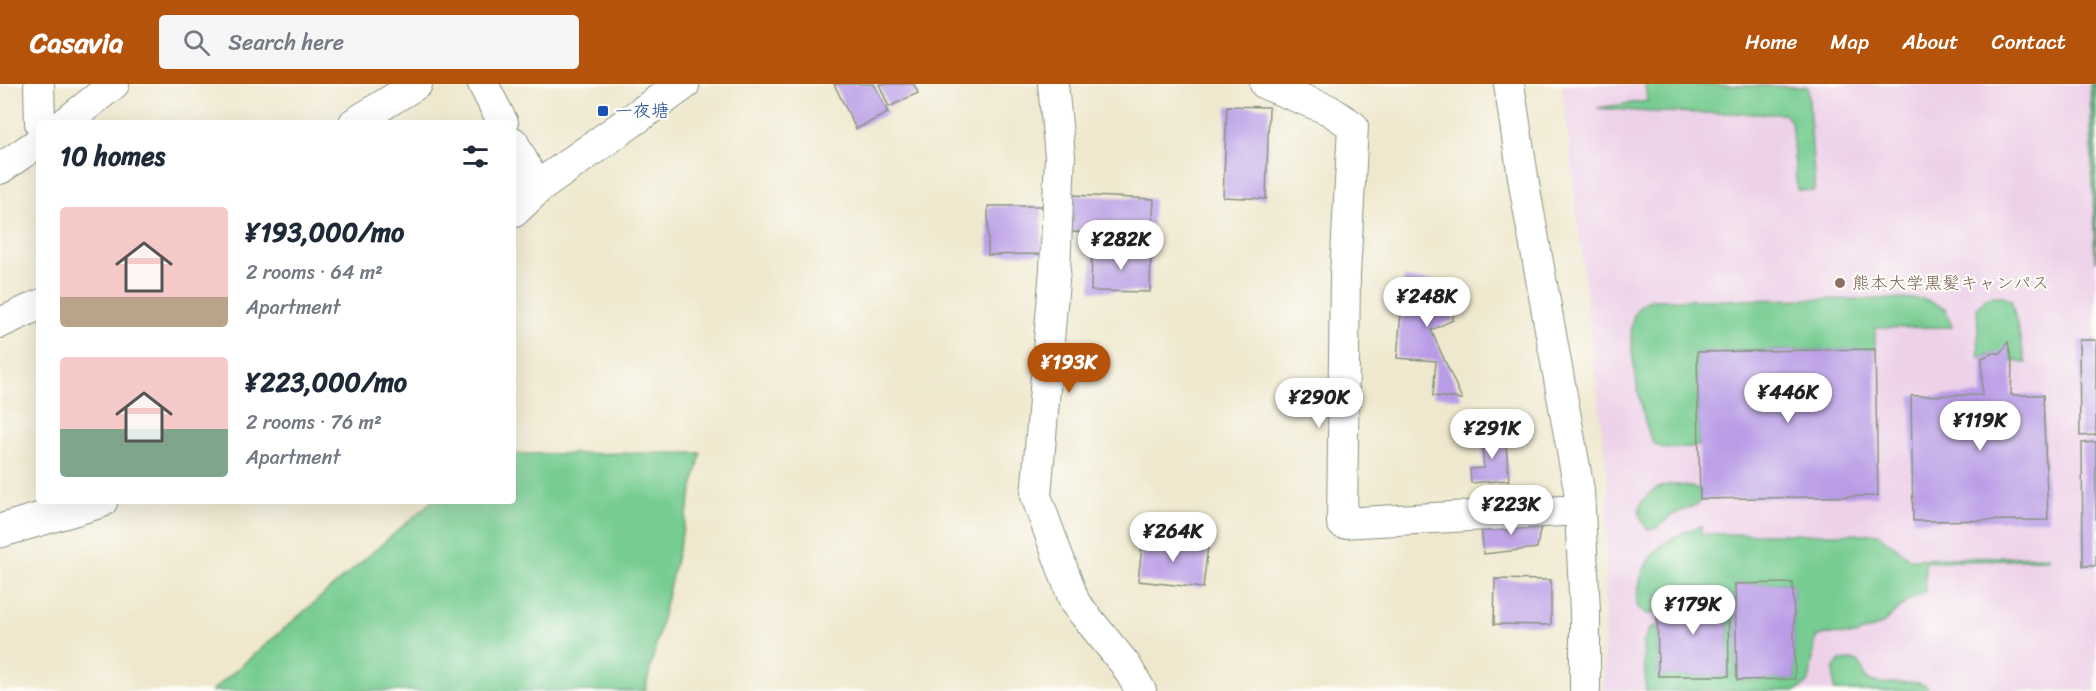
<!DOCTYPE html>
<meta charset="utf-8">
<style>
body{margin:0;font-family:Sriracha,"Klee One",sans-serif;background:#f6f6f7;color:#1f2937;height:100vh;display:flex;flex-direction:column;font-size:22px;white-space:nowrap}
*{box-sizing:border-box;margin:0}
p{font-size:20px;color:#747a83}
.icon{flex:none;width:33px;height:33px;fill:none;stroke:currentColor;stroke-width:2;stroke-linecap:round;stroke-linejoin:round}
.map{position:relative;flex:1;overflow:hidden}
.panel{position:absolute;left:36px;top:36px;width:480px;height:384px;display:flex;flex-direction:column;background:#fff;border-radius:6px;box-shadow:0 6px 24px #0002}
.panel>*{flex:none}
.price{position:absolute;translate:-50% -51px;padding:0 14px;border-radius:21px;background:#fff;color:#222;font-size:20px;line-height:39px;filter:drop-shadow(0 2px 3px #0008)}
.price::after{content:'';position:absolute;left:50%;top:36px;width:18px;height:14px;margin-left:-9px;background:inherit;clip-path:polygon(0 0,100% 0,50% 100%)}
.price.on{background:#b45309;color:#fff}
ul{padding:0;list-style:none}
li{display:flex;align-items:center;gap:18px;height:150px;padding:0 24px}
li span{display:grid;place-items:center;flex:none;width:168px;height:120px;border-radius:6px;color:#555}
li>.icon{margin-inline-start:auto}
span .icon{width:72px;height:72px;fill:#fffc;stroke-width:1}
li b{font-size:26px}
h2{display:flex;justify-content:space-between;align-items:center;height:72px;padding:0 24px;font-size:26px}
header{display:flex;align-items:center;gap:36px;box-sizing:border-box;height:84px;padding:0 30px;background:#b45309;color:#fff}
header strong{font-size:28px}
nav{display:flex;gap:33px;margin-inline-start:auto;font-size:21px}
.search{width:420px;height:54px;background:#f6f6f7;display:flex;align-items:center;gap:15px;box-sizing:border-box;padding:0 21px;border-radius:6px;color:#747a83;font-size:22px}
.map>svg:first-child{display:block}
.built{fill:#edd1e9}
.green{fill:#76cc91;stroke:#4a8462;stroke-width:1.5;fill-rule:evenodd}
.forest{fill:#60b07b;stroke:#407658;stroke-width:1.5}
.building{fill:#b99ce6}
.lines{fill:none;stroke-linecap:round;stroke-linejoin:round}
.street-casing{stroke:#879281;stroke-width:32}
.secondary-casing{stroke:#879281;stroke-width:35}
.street{stroke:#fff;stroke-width:30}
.secondary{stroke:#fff;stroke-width:33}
.transit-dot{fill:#1a4fb4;stroke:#fdfcf7;stroke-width:2}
.education-dot{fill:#8d6e63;stroke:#fdfcf7;stroke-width:2}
.labels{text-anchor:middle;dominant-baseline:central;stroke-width:4.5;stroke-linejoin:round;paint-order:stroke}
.transit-label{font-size:18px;fill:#164399;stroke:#fdfcf7;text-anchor:start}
.education-label{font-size:18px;fill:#785e54;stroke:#fdfcf7;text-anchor:start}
</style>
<header>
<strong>Casavia</strong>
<div class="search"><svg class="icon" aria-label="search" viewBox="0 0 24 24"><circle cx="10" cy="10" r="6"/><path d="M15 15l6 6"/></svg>Search here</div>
<nav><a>Home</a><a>Map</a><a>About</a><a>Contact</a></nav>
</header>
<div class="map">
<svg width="2096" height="607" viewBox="0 0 2096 607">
<rect width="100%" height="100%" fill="#fdfcf7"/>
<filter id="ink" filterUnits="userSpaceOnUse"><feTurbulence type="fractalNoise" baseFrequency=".0167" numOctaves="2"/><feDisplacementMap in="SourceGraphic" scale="12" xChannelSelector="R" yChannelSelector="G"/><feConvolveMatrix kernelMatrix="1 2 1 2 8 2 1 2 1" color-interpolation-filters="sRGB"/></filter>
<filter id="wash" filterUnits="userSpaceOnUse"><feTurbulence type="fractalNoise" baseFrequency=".008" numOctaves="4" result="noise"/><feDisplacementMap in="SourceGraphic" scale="24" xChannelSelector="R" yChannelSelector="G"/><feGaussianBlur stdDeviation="1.35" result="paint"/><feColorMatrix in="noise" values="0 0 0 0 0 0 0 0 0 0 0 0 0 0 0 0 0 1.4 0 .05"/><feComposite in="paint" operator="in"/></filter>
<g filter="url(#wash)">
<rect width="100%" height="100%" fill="#efe8ce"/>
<path class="built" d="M1562,0H2096V607H1603L1608,399Z"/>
<path class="green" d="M1645,0L1808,3L1815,107L1797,106L1791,37L1783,30L1651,28L1597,24L1647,17Z
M1993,212H2003L2011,216L2026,279C2022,278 2015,278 2011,276C1998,271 1997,264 1982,274L1979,272L1977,224L1986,214Z
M1923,215L1945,224L1952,243L1875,244V265L1697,268L1699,362L1665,365L1653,359C1642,338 1625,252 1634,231C1637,224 1643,219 1650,216Z
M701,369L645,607H212L432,417H513V370Z
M1672,400L1700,405V419L1672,431L1657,444L1648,445C1627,422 1649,404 1672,400Z
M1701,442V450H1878L1911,475L2049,472V475L1925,478V507L1909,516L1881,541L1855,551L1825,550L1816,553L1810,593L1808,599L1796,607H1646L1643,559L1650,544L1658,542V592H1729L1728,511H1657V529L1646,530L1637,522C1638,476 1658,456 1701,442ZM1793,499L1795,595L1737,596L1735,500Z
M1852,576L1860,579L1866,595C1886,606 1912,591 1928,604V607H1834V583L1840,577Z"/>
<path class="forest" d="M2090,0H2096V177H2095Z"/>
<g id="blocks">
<path class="building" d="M834,0H874L888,29L856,45Z
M879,0H914L918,9L889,23Z
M1227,22L1269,23L1266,115L1223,113Z
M1072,111L1154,115L1152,152L1070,148Z
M988,122H1042V170L988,171Z
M1092,165L1151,166L1150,208L1091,207Z
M1404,194L1456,199L1453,236L1431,246L1462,315L1433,312L1436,277L1397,274Z
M2079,256H2096V351L2080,352Z
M2008,258L2012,279L2011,311H2043L2048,436L1913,437L1911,312L1982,311V274L1993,269H2001Z
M1875,265L1878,412L1700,415L1697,268Z
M1505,349L1509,396L1471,399L1470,385L1484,384L1481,351Z
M2096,358V482H2083L2082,359Z
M1542,435L1537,464L1484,470L1481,442Z
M1143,454L1208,462L1203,504L1138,497Z
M1495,495L1551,496V541L1494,540Z
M1793,499L1795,595L1737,596L1735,500Z
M1657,511H1728L1729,592H1658Z"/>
</g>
</g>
<g filter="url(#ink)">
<use href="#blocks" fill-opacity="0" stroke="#879281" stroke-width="1.5"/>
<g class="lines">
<defs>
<path id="street" d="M39,0L40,39
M483,0L503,39
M1053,0L1060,72L1055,185L1036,412L1075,519L1125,580L1141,607
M1265,0L1329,26L1353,42L1345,191L1342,439L1580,426
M1509,0L1525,106L1579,406L1585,528V607
M65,39L114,0
M354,39L417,0
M513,58L537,104
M0,85L39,58
M0,239L39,221"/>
<path id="secondary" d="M513,127L537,104L683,0
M0,447L101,417"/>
</defs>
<use href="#street" class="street-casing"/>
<use href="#secondary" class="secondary-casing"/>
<use href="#street" class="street"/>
<use href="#secondary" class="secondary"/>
</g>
</g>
<rect class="transit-dot" x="597" y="21" width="12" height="12" rx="3"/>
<circle class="education-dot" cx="1840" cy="199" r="6"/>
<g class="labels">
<g class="transit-label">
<text x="615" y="27">一夜塘</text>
</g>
<g class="education-label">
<text x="1852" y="199">熊本大学黒髪キャンパス</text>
</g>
</g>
</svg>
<b class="price" style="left:1121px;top:187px">¥282K</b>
<b class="price" style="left:1427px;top:244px">¥248K</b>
<b class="price on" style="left:1069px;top:310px">¥193K</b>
<b class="price" style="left:1788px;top:340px">¥446K</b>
<b class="price" style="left:1319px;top:345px">¥290K</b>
<b class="price" style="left:1980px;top:368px">¥119K</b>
<b class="price" style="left:1492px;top:376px">¥291K</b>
<b class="price" style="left:1511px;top:452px">¥223K</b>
<b class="price" style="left:1173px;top:479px">¥264K</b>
<b class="price" style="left:1693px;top:552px">¥179K</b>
<section class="panel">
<h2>10 homes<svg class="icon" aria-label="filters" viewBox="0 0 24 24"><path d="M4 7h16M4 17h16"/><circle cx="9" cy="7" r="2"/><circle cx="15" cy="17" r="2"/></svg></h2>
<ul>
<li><span style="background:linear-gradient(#f6c9c9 75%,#b9a48a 0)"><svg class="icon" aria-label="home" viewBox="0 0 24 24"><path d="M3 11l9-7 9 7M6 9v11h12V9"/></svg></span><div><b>¥193,000/mo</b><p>2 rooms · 64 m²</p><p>Apartment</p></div></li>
<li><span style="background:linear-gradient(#f6c9c9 60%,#7fa58c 0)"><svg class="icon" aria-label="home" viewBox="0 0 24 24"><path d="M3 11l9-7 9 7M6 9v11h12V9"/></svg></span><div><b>¥223,000/mo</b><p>2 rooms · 76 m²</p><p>Apartment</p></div></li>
</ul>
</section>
</div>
